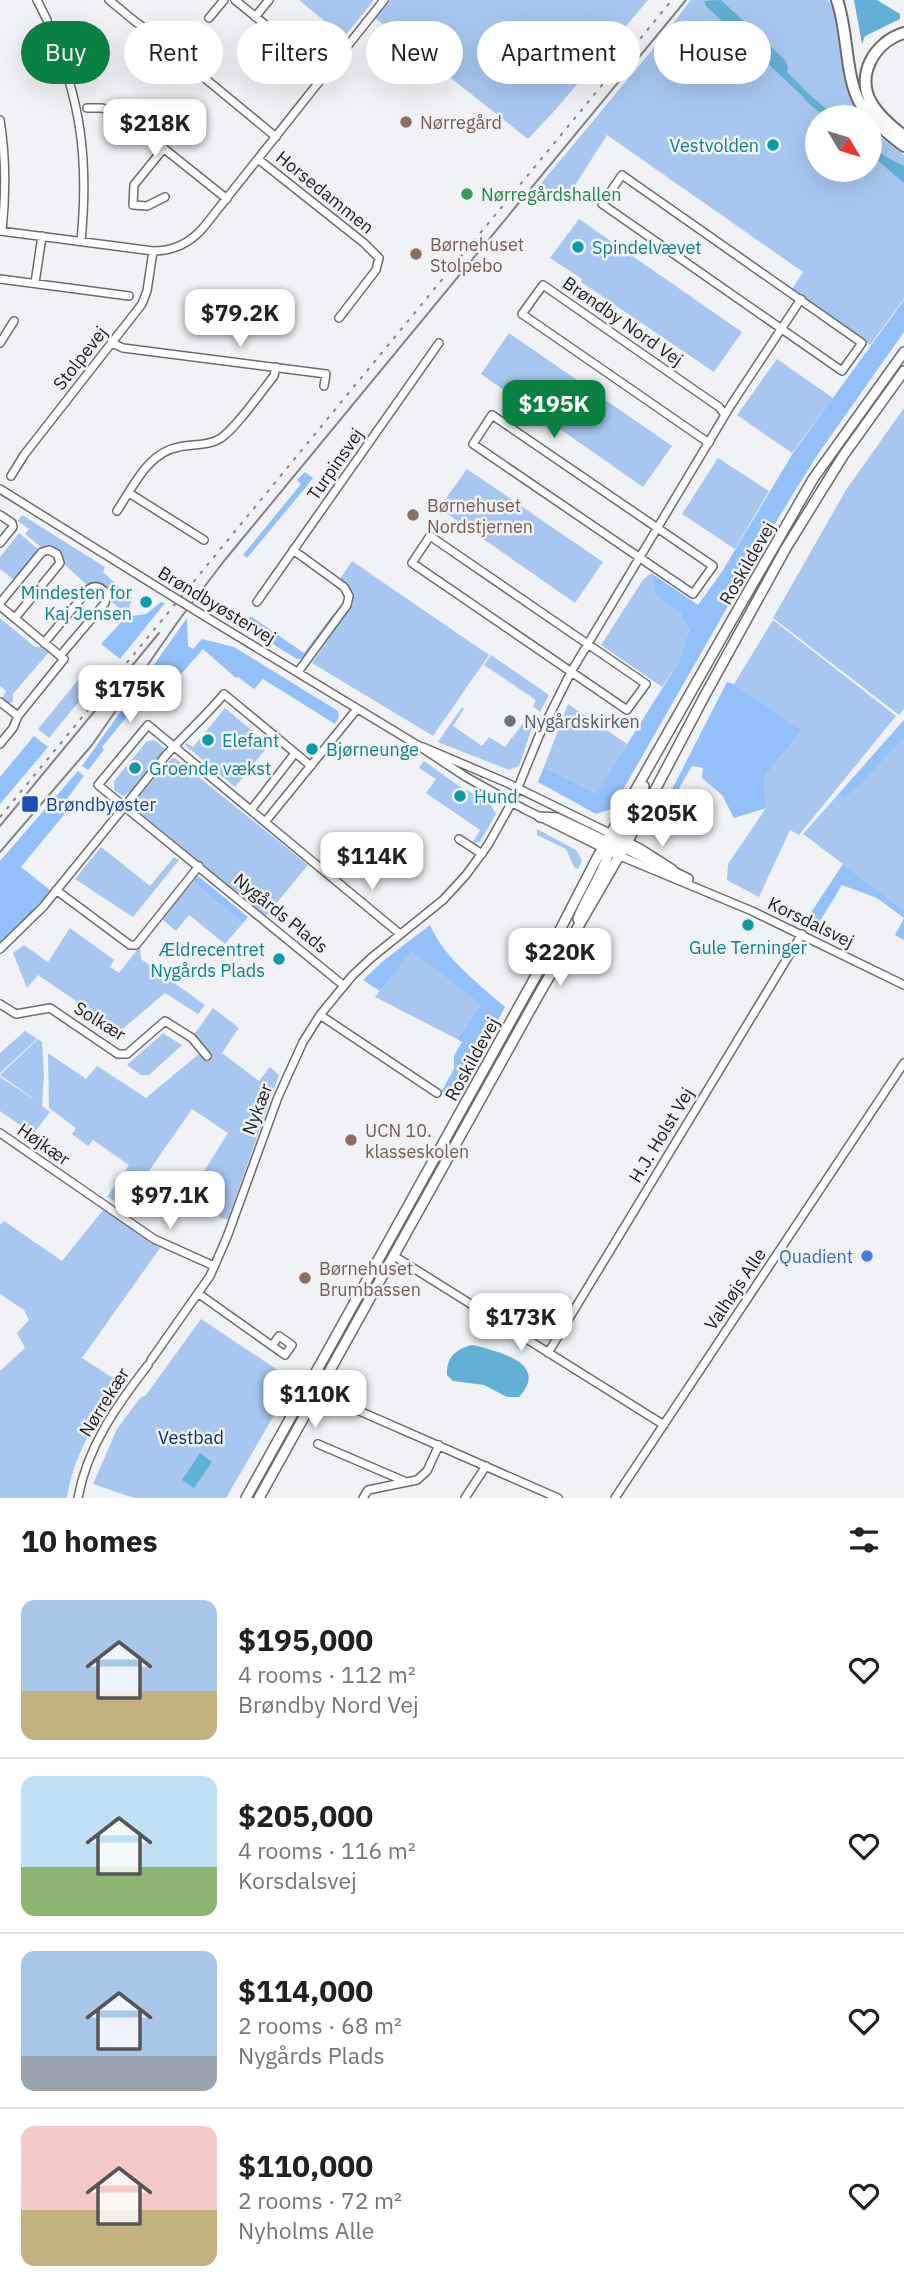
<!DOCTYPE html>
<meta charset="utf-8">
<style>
body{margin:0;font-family:"IBM Plex Sans",sans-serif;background:#f2f2f2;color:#202124;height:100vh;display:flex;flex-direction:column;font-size:26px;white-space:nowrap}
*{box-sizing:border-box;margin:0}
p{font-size:23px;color:#757577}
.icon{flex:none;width:38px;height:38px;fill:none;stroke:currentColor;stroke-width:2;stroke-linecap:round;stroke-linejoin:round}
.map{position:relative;height:1498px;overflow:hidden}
.drawer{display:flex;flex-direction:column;background:#fff;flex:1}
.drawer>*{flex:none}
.banner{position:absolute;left:21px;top:21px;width:863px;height:63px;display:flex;gap:14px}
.needle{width:46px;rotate:128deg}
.buttons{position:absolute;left:805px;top:105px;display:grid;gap:14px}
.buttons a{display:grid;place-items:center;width:77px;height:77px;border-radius:50%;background:#fff;box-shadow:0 7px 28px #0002;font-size:35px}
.price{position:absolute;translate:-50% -60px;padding:0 16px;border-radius:14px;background:#fff;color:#222;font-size:23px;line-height:46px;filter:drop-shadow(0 2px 4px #0008)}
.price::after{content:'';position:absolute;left:50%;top:42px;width:21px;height:16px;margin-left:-10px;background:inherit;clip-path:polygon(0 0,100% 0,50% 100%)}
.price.active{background:#0b8043;color:#fff}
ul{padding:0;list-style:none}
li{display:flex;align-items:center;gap:21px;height:175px;padding:0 21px}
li+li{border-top:2px solid #e0e0e0}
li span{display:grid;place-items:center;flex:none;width:196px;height:140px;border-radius:14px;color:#555}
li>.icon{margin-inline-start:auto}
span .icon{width:84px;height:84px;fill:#fffc;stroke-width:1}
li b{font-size:30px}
h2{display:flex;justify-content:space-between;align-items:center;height:84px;padding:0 21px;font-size:30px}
.chip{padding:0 24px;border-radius:32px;background:#fff;box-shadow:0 7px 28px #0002;font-size:24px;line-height:63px}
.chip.active{background:#0b8043;color:#fff}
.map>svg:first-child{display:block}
.green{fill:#a7c7f0}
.forest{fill:#93c0f9}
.water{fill:#62b0d5}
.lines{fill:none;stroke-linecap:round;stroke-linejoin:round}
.canal{stroke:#62b0d5;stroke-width:7}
.minor-casing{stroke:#6a6c6e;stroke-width:10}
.major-casing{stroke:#6a6c6e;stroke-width:12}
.highway-casing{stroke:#6a6c6e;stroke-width:14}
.minor{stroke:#fff;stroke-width:7}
.major{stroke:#fff;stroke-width:9}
.highway{stroke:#fff;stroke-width:10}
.tram{stroke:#838486;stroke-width:2}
.rail{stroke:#838486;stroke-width:2;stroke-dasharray:3.5 7;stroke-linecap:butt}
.minor-bridge-casing{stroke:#6a6c6e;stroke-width:10;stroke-linecap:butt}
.minor-bridge{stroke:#fff;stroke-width:7}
.education-dot{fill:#8d6e63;stroke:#f0f2f5;stroke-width:2.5}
.culture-dot{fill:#0f9aa8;stroke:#f0f2f5;stroke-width:2.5}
.leisure-dot{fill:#2e9e5b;stroke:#f0f2f5;stroke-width:2.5}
.worship-dot{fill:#6b7280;stroke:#f0f2f5;stroke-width:2.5}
.transit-dot{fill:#1a4fb4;stroke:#f0f2f5;stroke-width:2.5}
.shop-dot{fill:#3f7fe0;stroke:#f0f2f5;stroke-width:2.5}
.labels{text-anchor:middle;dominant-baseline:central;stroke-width:5;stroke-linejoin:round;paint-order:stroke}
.education-label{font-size:18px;fill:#785e54;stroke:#f0f2f5;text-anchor:start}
.culture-label{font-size:18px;fill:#0d838f;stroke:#f0f2f5;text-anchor:start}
.street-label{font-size:18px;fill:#1e1e1f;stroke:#f0f2f5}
.leisure-label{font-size:18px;fill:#27864d;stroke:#f0f2f5;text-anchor:start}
.worship-label{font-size:18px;fill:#5b616d;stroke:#f0f2f5;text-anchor:start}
.transit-label{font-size:18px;fill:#164399;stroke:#f0f2f5;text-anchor:start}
.shop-label{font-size:18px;fill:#366cbe;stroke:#f0f2f5;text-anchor:end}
.park-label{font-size:18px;fill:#053567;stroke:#f0f2f5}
</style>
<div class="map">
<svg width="904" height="1498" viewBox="0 0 904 1498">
<rect width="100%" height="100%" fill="#f0f2f5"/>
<path class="green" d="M299,0H374L344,37Z
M390,0H648L557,108L528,139L375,18Z
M691,0H828L838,15L849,93L865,117H817V170H870V125L875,133L904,155V299L870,345L792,289L803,272L607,135L563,204L538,187L652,50Z
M579,219L742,332L714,372L581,282L582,279L550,258Z
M509,333L672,446L643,487L481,374Z
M777,359L833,398L792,453L737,415Z
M904,408V709L899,715L773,618L846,490Z
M718,458L769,491L735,549L682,514Z
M467,469L603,562L575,603L439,508Z
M22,515L105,567L103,572L132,598L129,608L122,610L109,600L110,595L93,584L87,585L63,563L58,552L47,546L42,548L25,534L29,529L18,521Z
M19,533L39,550L14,580L0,569V557Z
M352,561L489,655L433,736L312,663L352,605C355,591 350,586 340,579Z
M651,573L656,596L680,613L689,630L678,663L662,687L601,645L643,580Z
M0,618L35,647H43L49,652L13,694V702L8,703L2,698L6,691L0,686Z
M773,620L896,716L799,835L790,830L759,897L727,880L728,864L766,808L764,778L802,730L734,684Z
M491,655L549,695L540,712L533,706L536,700L484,665Z
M88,668L99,677L49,738L38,729Z
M568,704L627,744L596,795L544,767Z
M462,707L464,709L453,726L482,746L489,737L505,747L524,722L532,728L519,766L509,770L438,742Z
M225,708L269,745L235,787L185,745L186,743L193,747Z
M904,720V910L803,834Z
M155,740L164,748L162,754L130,792L123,796L114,790V781L147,741Z
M175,758L308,865L266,916L137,810L135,801L171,759Z
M424,761L459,786L490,803L496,814L480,842L472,843L480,830L426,793L436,779L419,768Z
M537,829L576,850L582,860L578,869L574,867L566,849L537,835Z
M101,847L150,886L174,857L179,860L133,917L75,879Z
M193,882L243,923L225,944L189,915L176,931L162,919Z
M70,928L114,960L110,967L119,973L140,946L141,959L205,1005L198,1014L165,993L120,1031L38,975L27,988L13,953L24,945L48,962Z
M412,950L483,1005L457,1039L375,997Z
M213,1008L239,1028L222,1053L259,1081L270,1067L279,1075L228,1219L220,1218L198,1181L228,1133L192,1109L124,1207L107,1197L129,1165L93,1140L88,1146L72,1134L76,1128L49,1108L48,1053L86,1079L97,1066L146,1098L200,1053L190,1040Z
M25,1031L37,1039L0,1073V1053Z
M163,1033L182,1045L149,1075H141L127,1065Z
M38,1039L42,1042L44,1074L42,1106L50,1112L33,1134L0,1111V1077L41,1104L0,1075Z
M103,1210L160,1248L82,1358L121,1383C97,1419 73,1455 67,1498H0V1371L25,1348L17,1333L29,1320L24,1310L0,1294V1225L4,1221L62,1261Z
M201,1319L294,1381L226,1498H134L93,1484L117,1429L140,1398L146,1395Z"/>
<path class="forest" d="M904,300V332L816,457L776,522L612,809L596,814L538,782L544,767L596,794L678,663L689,630L680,613L656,596L651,573L698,605L723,570L793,453Z
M305,472L313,478L306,487L247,558L243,555L301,484L297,480Z
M209,599L240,618L252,617L304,653L334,613L335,614L304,658L297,659L206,603Z
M161,602L165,603L120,659L101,644L126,617L146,614Z
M187,618L188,646L193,649L202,639L234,647L338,711L339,717L335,724L263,679L254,689L238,677L236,678L203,649L168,689L164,686L144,710L137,704L102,747L104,750L88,770L82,766Z
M727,682L734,684L802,730L764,778L766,808L734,818L722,795L702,778L703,768L692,766L675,795L668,803L669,795Z
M904,720V737L860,785L844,798L839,794Z
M34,736L48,747L0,804V777Z
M78,771L84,776L66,800L72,805L21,867L50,890L34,910L0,942V861Z
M843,864L904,910V940L895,935L904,918L877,898L842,885L820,921L832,931L833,938L806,920Z
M198,876L248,917L243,923L193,882Z
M430,925C444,958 479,984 505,1007L454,1101L441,1092L454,1069V1056L462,1042L457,1039L482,1005L412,951L380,991L363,980L383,961Z"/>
<path class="water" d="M721,0L785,60L788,67L787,72L814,99L813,103L811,104L706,6L704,1Z
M854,0H877L900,14V19L865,36L862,44Z
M870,145L886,157L904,166V183L870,154Z
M473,1345C495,1351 551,1362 519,1397H507L484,1385L453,1381L447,1375C446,1357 457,1348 473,1345Z
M200,1453L212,1462L194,1488L182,1480Z"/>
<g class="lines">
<path class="canal" d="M807,97L830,117"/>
<defs>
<path id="minor" d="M37,0L47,20
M109,0L137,23
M235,0L326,74
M255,17L269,0
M209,18L224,0
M48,23C81,99 89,159 81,241
M139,24L276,137
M87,108H102L122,115L227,199
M0,120C6,157 6,193 2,231
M164,148L134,185L133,205L147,206L165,197
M258,159L364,243L379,258L376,270L339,318
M622,175L862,343L842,371L602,204Z
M0,231L153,251C173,251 190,243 203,228L384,0
M0,279L129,296
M35,283L42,236
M0,343L14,321
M112,343L123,348L326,374L324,386
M492,415L713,566L693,594L473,444Z
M709,443L522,314L543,285L719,407L725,415
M11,476L24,455L142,304L147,291L153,251
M0,489L159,588
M129,493L204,540
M117,511C133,487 148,452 179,447C192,444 210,446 221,438C236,428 261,392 274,376L276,367
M0,515L12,523L13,527L0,543
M430,536L646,684L627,710L412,563Z
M293,550L344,587L349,596L347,605L298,672
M257,602L439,343
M0,603L42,552L49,550L57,554L60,563L15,618
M0,606L64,659L18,716L13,728L0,744
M206,617L419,746L466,777L524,809L605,849
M44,643L89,589C96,584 102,588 107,594L105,603L60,656
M0,702L18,716
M423,747L505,782L640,848L673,869
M251,810L292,757
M265,822L357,709
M459,839L482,854
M615,854L752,911L904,985
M56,890L130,945H136L199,866
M0,949L43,907L167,754C186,733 206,716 224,694L311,766
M343,985L98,785L148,725L400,934
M0,1004L16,1014L50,1008L118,1054H127L165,1021L192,1038L207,1056
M320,1015L437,1093
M0,1133L154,1239L214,1266
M394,1256L664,1425
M199,1294L285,1355L292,1345L279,1336L272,1346
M548,1353L802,934
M151,1360L210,1276L227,1237L278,1097L303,1042L320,1015L352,976L371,958L443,900L466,875L488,845L512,802L539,736L571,672L731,405L801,299
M308,1386L332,1399L558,1498
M318,1444L404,1481
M78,1498C87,1447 117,1405 148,1365
M363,1498L368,1490L417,1480L427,1471L439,1445
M465,1498L486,1466
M615,1498L904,1063"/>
<path id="major" d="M540,817L557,818L612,844
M619,847L631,851L688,879
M619,853L617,845L639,802L644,786
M578,919C587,894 613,860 611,835
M246,1498L543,963L597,858L733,618L813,479L904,352
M259,1498L538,996L633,832L704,697L786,548L843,456L904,371"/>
<path id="highway" d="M837,0C848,30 845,77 860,103C871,120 888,134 904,146
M904,33C874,42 855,76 872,104C880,117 892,127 904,136"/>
</defs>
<use href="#minor" class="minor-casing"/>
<use href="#major" class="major-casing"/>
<use href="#highway" class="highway-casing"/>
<use href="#minor" class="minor"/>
<use href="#major" class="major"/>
<use href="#highway" class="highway"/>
<path class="tram" d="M0,826L159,633
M0,852L92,745L179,620L224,561L686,0"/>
<path class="rail" d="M0,817L672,0"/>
<defs>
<path id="minor-bridge" d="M159,588L206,617"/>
</defs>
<use href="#minor-bridge" class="minor-bridge-casing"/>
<use href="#minor-bridge" class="minor-bridge"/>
</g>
<g class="education-dot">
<circle cx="406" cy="122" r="7"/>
<circle cx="416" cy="254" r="7"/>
<circle cx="413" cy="515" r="7"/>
<circle cx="351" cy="1140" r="7"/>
<circle cx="305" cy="1278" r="7"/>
</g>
<g class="culture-dot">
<circle cx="773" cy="145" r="7"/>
<circle cx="578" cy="247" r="7"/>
<circle cx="146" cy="602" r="7"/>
<circle cx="208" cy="740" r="7"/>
<circle cx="312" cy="749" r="7"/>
<circle cx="135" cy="768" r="7"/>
<circle cx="460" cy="796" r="7"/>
<circle cx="748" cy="925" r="7"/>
<circle cx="279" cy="959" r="7"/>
</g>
<circle class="leisure-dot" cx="467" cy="194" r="7"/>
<circle class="worship-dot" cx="510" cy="721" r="7"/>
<rect class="transit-dot" x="21" y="795" width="18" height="18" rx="3.5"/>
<circle class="shop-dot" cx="867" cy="1256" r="7"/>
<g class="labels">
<g class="education-label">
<text x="420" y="122">Nørregård</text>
<text x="430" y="244">Børnehuset<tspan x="430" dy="21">Stolpebo</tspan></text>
<text x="427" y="505">Børnehuset<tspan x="427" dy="21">Nordstjernen</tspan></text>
<text x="365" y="1130">UCN 10.<tspan x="365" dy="21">klasseskolen</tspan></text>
<text x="319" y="1268">Børnehuset<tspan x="319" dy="21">Brumbassen</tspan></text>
</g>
<g class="culture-label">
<text x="759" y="145" text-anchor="end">Vestvolden</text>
<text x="592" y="247">Spindelvævet</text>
<text x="132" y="592" text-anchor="end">Mindesten for<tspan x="132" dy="21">Kaj Jensen</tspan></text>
<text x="222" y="740">Elefant</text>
<text x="326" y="749">Bjørneunge</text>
<text x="149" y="768">Groende vækst</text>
<text x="474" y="796">Hund</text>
<text x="748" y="947" text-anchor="middle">Gule Terninger</text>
<text x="265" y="949" text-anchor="end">Ældrecentret<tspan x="265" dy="21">Nygårds Plads</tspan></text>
</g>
<g class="street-label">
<text transform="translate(325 192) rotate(39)">Horsedammen</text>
<text transform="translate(623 321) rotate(35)">Brøndby Nord Vej</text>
<text transform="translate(80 358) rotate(-52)">Stolpevej</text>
<text transform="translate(335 464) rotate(-55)">Turpinsvej</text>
<text transform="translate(747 563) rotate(-60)">Roskildevej</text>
<text transform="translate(217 605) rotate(31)">Brøndbyøstervej</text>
<text transform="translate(281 913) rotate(39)">Nygårds Plads</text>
<text transform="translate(811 922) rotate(26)">Korsdalsvej</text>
<text transform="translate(100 1021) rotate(32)">Solkær</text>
<text transform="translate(472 1059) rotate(-61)">Roskildevej</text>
<text transform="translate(257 1109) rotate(-69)">Nykær</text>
<text transform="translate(661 1135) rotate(-59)">H.J. Holst Vej</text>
<text transform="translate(44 1144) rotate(35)">Højkær</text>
<text transform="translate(735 1289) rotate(-56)">Valhøjs Alle</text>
<text transform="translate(104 1402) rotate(-58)">Nørrekær</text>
</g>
<g class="leisure-label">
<text x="481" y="194">Nørregårdshallen</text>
</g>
<g class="worship-label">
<text x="524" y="721">Nygårdskirken</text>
</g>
<g class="transit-label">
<text x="46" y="804">Brøndbyøster</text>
</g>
<g class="shop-label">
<text x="853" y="1256">Quadient</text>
</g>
<g class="park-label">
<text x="191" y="1437">Vestbad</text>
</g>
</g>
</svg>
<div class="buttons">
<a><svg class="needle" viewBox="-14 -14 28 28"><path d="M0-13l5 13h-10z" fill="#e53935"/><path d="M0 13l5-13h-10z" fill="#757577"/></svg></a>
</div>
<b class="price" style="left:155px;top:159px">$218K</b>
<b class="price" style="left:240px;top:349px">$79.2K</b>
<b class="price active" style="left:554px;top:440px">$195K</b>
<b class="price" style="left:130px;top:725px">$175K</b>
<b class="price" style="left:662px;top:849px">$205K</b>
<b class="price" style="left:372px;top:892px">$114K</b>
<b class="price" style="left:560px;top:988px">$220K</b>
<b class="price" style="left:170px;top:1231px">$97.1K</b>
<b class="price" style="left:521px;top:1353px">$173K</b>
<b class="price" style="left:315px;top:1430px">$110K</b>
<div class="banner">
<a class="chip active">Buy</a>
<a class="chip">Rent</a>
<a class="chip">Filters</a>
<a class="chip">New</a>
<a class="chip">Apartment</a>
<a class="chip">House</a>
</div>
</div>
<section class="drawer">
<h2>10 homes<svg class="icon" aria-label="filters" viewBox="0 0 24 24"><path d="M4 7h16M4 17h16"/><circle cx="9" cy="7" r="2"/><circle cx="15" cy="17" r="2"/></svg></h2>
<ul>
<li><span style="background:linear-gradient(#a9c7e8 65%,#c2b280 0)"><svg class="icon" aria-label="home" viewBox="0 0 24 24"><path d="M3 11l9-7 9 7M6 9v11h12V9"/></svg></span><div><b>$195,000</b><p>4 rooms · 112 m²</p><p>Brøndby Nord Vej</p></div><svg class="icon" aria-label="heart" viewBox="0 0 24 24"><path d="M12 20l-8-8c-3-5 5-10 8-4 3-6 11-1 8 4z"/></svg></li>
<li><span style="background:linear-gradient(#bfe0f5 65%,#8fb573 0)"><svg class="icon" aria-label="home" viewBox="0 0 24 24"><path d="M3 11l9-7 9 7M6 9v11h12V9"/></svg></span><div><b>$205,000</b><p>4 rooms · 116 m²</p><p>Korsdalsvej</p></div><svg class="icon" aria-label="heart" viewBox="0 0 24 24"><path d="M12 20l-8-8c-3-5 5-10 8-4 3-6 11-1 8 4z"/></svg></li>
<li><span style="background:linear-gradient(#a9c7e8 75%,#9aa5b1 0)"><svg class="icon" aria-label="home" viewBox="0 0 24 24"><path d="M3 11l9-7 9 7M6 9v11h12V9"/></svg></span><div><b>$114,000</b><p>2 rooms · 68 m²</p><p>Nygårds Plads</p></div><svg class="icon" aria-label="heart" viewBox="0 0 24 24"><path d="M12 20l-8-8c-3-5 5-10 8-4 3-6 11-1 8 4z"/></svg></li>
<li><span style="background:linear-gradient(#f6c9c9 60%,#c2b280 0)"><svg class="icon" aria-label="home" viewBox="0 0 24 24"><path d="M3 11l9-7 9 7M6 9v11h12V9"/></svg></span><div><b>$110,000</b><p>2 rooms · 72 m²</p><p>Nyholms Alle</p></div><svg class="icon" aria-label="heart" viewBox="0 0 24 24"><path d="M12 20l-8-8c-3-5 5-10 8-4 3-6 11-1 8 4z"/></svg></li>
</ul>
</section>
